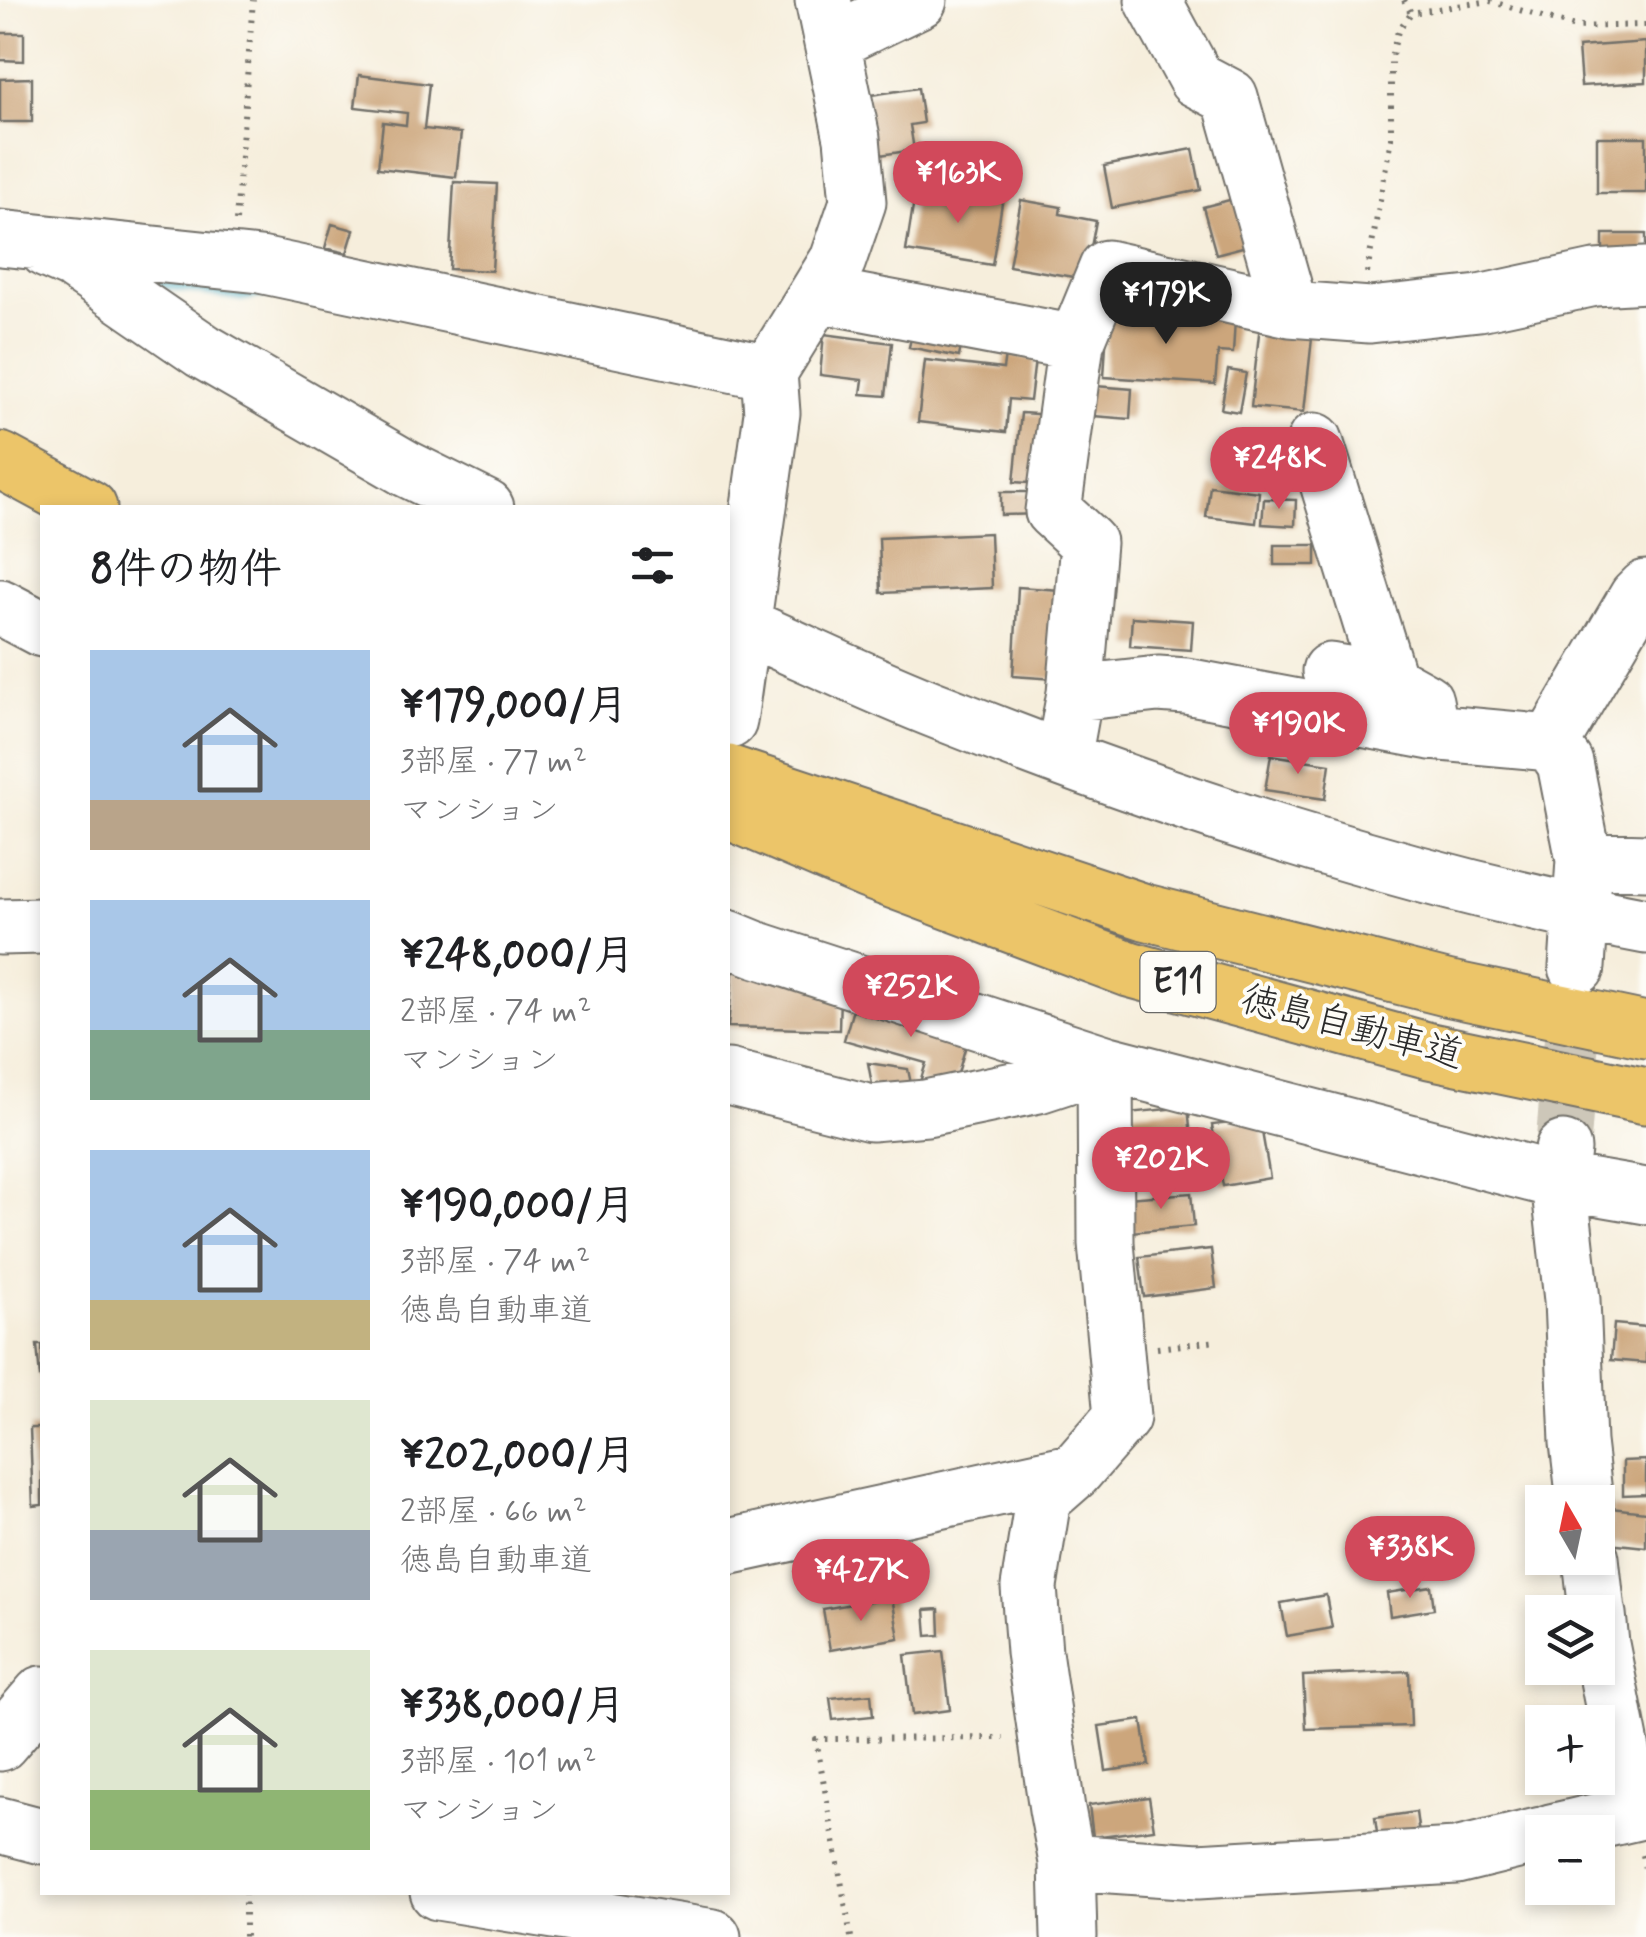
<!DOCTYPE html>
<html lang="ja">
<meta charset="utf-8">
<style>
body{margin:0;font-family:Mynerve,"Klee One",sans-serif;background:#f2f2f2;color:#202124;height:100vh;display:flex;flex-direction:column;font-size:38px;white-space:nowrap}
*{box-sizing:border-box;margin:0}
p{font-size:32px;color:#757577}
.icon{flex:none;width:55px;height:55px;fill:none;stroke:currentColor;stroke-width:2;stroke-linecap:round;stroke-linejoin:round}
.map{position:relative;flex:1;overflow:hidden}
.side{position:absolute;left:40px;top:505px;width:690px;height:1390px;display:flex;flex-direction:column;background:#fff;border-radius:0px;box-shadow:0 5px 15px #0003}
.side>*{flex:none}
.needle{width:65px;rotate:351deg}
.fabs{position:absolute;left:1525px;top:1485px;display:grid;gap:20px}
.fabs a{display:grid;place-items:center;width:90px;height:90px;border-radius:0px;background:#fff;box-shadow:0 5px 15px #0003;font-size:50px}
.price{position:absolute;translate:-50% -85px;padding:0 22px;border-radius:35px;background:#d1495b;color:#fff;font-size:32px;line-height:65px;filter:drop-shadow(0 2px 5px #0008)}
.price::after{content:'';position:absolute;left:50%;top:60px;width:30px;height:22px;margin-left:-15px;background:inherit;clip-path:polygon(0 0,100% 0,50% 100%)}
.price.current{background:#222;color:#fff}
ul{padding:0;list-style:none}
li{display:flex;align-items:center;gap:30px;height:250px;padding:0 50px}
li span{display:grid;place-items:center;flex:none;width:280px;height:200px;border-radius:0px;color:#555}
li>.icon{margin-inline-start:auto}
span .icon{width:120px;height:120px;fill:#fffc;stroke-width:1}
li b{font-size:42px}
h2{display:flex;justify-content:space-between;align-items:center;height:120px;padding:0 50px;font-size:42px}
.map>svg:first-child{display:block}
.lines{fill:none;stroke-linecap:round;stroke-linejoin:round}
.stream{stroke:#3fa9bf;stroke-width:11}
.building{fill:#cca67c}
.minor-tunnel{stroke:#cdc7b9;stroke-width:55;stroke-dasharray:55 28;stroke-linecap:butt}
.minor-casing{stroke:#726f69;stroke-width:59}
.highway-casing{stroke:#726f69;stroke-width:59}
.path{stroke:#726f69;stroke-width:6;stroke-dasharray:2.5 8;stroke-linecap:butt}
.minor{stroke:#fff;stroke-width:55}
.highway{stroke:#ecc569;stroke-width:55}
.labels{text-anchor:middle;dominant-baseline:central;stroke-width:8;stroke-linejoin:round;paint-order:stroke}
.shield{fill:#fdfcf7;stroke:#6a6a68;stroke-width:2.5}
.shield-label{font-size:35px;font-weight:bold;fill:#2b2b2b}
.street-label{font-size:38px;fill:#2b2b2b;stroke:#fdfcf7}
</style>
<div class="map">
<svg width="1646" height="1937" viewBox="0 0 1646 1937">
<rect width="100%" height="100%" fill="#fdfcf7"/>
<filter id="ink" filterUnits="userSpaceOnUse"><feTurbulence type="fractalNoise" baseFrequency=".01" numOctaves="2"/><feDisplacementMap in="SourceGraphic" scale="20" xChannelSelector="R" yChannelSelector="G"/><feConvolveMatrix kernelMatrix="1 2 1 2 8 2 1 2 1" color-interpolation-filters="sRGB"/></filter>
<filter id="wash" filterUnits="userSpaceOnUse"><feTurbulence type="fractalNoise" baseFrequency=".0048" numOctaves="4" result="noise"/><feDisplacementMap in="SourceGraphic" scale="40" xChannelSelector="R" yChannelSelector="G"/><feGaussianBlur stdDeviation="2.25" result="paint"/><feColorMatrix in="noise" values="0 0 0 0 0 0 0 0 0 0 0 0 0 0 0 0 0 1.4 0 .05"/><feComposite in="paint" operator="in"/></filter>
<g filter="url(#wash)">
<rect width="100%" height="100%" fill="#f6eedc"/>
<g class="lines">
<path class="stream" d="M152,282L241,296L270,291"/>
</g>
<g id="blocks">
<path class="building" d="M0,33H24V61L0,60Z
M1646,42V82L1581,86L1578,47Z
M359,75L429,84L424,129L461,133L456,177L378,168L383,122L406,125L407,113L355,107Z
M32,78V122H0V79Z
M918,88L923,123L910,125L914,150L873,156L864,96Z
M1597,137H1646V193H1597Z
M1193,149L1201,190L1112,208L1104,166Z
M454,182L497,184L492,271L449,269Z
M960,183L1004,191L992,265L906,251L914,200L956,207Z
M1237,198L1250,245L1216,254L1203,207Z
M1021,200L1061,207L1060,214L1096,221L1085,279L1009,266Z
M332,224L354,230L347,253L325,248Z
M1603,234H1646V262H1603Z
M1108,311L1235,319L1233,353L1218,352L1215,384L1104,377Z
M1260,324L1313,329L1304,412L1251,407Z
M914,326L963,335L959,357L909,347Z
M824,334L892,343L886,396L861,394L863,380L820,375Z
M1005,355L1035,359L1030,401L1009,399L1006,432L918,422L925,360L1003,369Z
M1228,370L1246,373L1239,412L1221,409Z
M1083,385L1132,389L1130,419L1081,415Z
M1021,413L1051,415L1044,484L1014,482Z
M1210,486L1259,492L1256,523L1206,517Z
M1001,492H1042V514L1001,515Z
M1264,499L1296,500L1295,526L1262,524Z
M990,533L992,588L881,593L879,538Z
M1274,545H1316V565H1274Z
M1018,587L1060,590L1055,679L1013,676Z
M1132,617L1193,621L1191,650L1130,646Z
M1271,755L1330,764L1325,799L1265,790Z
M733,972H778L840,994L839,1030L728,1027Z
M856,999L970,1031L953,1091L920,1082L926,1063L844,1040Z
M868,1063L908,1069L912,1089L874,1095Z
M1188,1107L1192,1147L1130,1152L1127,1113Z
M1260,1120L1270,1178L1223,1186L1212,1125Z
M1191,1193L1194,1226L1131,1232L1128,1198Z
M1211,1249L1216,1288L1144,1297L1139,1257Z
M1614,1324L1646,1327V1363L1611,1360Z
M37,1345H42V1378H40Z
M30,1428H42V1505L33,1506Z
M1646,1460V1494L1623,1495V1461Z
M1611,1508L1646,1512V1547L1608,1543Z
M906,1553L909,1577L856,1585L853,1560Z
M1431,1586L1434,1609L1390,1616L1387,1593Z
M1326,1595L1332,1628L1287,1636L1281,1603Z
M892,1597L899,1638L830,1650L823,1609Z
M939,1609L940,1635L927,1636L925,1610Z
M943,1651L950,1710L912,1715L905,1655Z
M1409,1671L1411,1726L1306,1729L1303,1676Z
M871,1694L873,1716L833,1720L830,1698Z
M1142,1720L1149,1765L1106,1771L1099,1726Z
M1149,1797L1154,1829L1093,1837L1089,1805Z
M1416,1812L1420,1842L1379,1848L1375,1818Z"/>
</g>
</g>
<g filter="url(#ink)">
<use href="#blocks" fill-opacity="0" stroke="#726f69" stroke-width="2.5"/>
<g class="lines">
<path class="minor-tunnel" d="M1563,1146L1577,970"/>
<defs>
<path id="minor" d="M1153,0L1196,79L1230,97L1290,309
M832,42L919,0
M0,238L260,265L769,372
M47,250L72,261L203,351L407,469L486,508
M817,294L1076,343L1107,268L1290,309L1370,315L1479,303L1595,278L1646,275
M1315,441L1389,681L1425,701L1431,732
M0,607L42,629
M728,619C800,650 870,685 943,713C1170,803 1406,881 1646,926
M1330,671L1389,681
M1075,693L1088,543L1053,511L1076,343
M729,721L772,413L769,372L838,260L858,202L852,138L823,0
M1551,743L1637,597L1646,588
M1063,759L1075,693L1158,684L1186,686L1431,732L1551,743L1565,763L1584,860L1577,967
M1584,860L1646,862
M0,927L42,926
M728,938L755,949L1105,1063L1559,1181L1646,1196
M728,1077L871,1113L926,1108L1038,1085L1105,1063L1106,1243L1122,1417L1075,1471L1043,1499L1029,1587L1034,1652L1057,1809L1067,1862L1069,1937
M1563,1149L1559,1181L1572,1300L1578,1442L1585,1502
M728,1547L1075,1471
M1591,1558L1597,1612
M1598,1614L1601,1644L1634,1812
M0,1743L42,1694
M0,1825L42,1836
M1551,1832L1646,1810
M1067,1862L1198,1871L1456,1856L1542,1835
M438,1892L713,1937"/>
<path id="highway" d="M0,460L89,508
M728,773L1145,912L1446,988L1646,1030
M728,811L868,871L1129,969L1430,1051L1646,1096"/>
</defs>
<use href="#minor" class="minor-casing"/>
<use href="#highway" class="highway-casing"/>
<path class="path" d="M1404,0L1411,13L1490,1L1575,27L1646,25
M236,221L253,0
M1367,273L1391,138V58L1398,31L1411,13
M1157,1348L1217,1341
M1642,1855L1646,1873
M245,1892V1937
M851,1937L816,1739L1004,1738"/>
<use href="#minor" class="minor"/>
<use href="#highway" class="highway"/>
</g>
</g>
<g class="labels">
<rect class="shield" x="1140.5" y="952" width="75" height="60" rx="8"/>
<g class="shield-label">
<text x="1178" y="982">E11</text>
</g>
<g class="street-label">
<text transform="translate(1352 1028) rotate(15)">徳島自動車道</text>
</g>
</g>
</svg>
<div class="fabs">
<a><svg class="needle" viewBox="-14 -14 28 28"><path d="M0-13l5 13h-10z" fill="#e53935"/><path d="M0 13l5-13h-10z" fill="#757577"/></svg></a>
<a><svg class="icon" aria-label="layers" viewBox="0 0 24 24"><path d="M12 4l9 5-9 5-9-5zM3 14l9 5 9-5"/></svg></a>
<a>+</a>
<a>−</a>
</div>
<b class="price" style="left:958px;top:226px">¥163K</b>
<b class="price current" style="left:1166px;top:347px">¥179K</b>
<b class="price" style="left:1279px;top:512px">¥248K</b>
<b class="price" style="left:1298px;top:777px">¥190K</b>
<b class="price" style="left:911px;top:1040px">¥252K</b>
<b class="price" style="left:1161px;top:1212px">¥202K</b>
<b class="price" style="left:1410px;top:1601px">¥338K</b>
<b class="price" style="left:861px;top:1624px">¥427K</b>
<section class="side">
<h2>8件の物件<svg class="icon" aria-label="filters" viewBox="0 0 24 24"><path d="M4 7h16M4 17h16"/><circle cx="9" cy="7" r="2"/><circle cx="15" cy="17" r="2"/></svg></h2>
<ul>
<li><span style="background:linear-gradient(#a9c7e8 75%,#b9a48a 0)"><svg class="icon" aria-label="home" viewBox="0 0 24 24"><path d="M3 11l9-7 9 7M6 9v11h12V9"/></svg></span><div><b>¥179,000/月</b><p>3部屋 · 77 m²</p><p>マンション</p></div></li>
<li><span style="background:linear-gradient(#a9c7e8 65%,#7fa58c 0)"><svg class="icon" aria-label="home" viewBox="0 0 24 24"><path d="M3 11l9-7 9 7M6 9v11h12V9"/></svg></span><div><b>¥248,000/月</b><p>2部屋 · 74 m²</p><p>マンション</p></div></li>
<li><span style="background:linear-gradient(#a9c7e8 75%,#c2b280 0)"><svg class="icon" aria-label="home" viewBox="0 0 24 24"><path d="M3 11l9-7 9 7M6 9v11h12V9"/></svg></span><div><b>¥190,000/月</b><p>3部屋 · 74 m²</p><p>徳島自動車道</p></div></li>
<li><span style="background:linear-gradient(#dfe7d0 65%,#9aa5b1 0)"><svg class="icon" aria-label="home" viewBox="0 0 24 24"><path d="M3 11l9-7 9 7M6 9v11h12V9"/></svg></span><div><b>¥202,000/月</b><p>2部屋 · 66 m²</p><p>徳島自動車道</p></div></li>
<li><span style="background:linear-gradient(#dfe7d0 70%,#8fb573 0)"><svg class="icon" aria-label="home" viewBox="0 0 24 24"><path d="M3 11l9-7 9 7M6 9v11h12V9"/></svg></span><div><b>¥338,000/月</b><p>3部屋 · 101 m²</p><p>マンション</p></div></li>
</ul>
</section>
</div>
